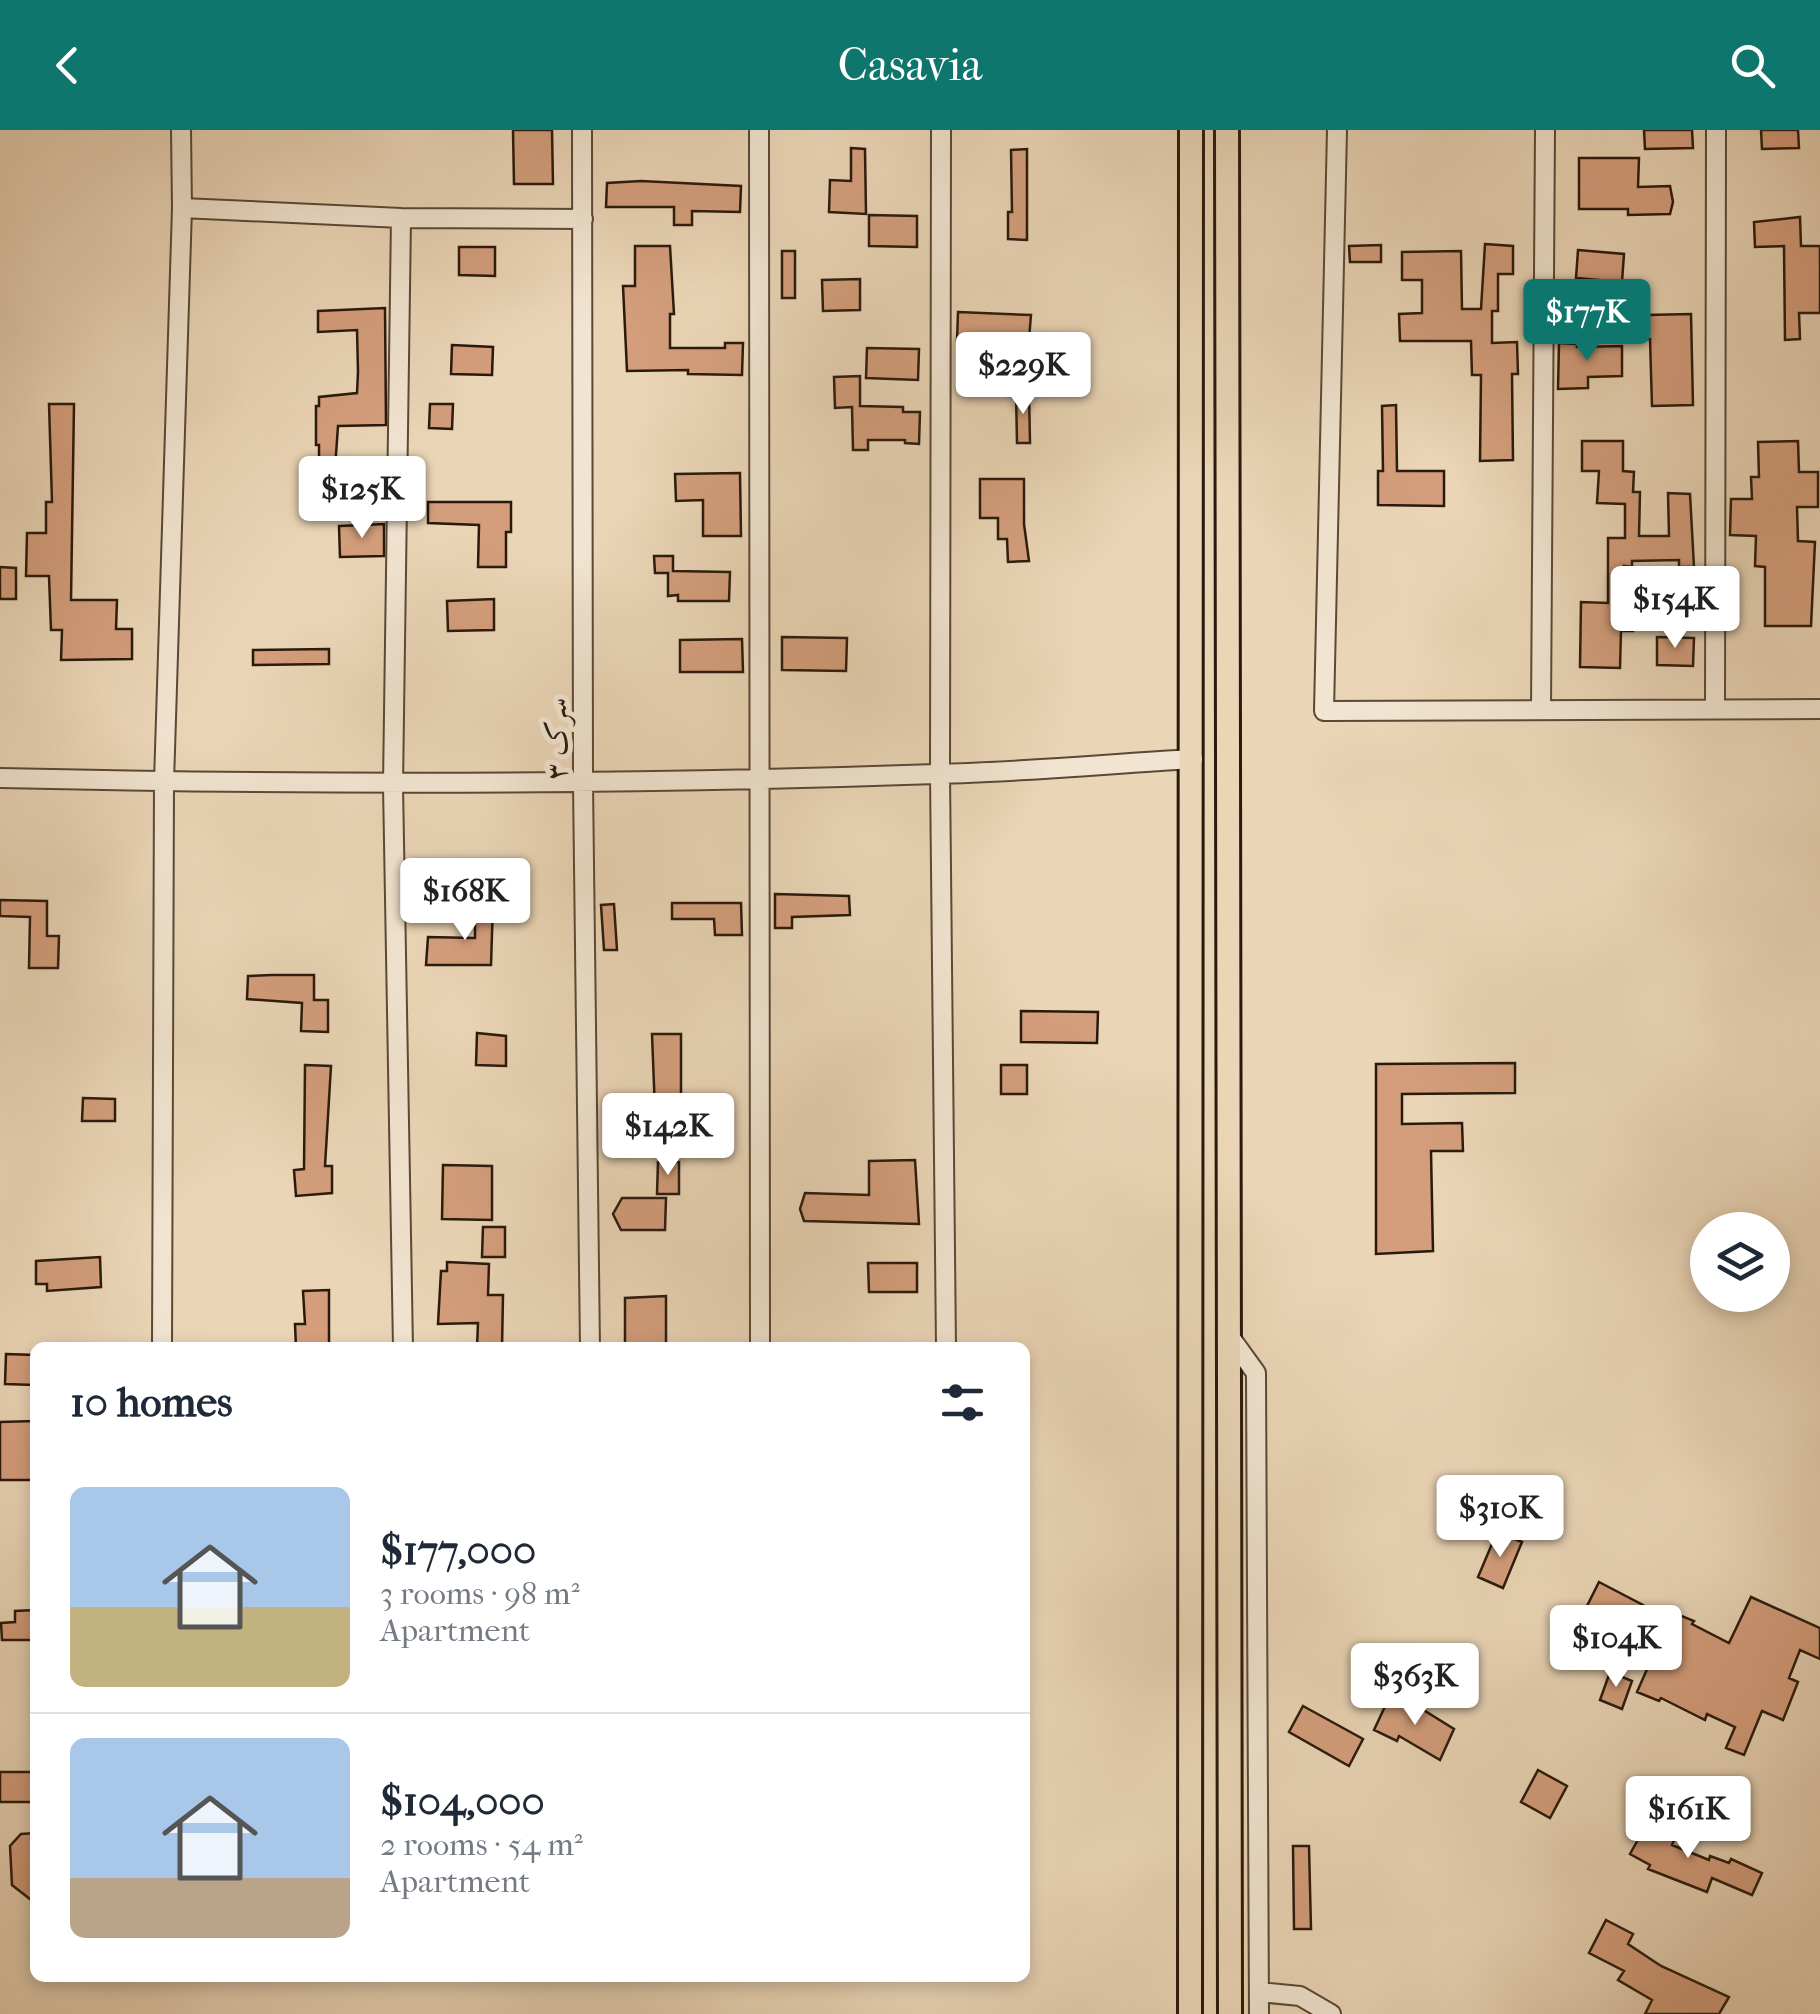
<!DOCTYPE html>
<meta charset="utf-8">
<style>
body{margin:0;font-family:"IM FELL French Canon",Amiri,serif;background:#f6f6f7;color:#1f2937;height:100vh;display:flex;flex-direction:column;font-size:38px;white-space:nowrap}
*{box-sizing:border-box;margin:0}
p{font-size:32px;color:#747a83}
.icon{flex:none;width:55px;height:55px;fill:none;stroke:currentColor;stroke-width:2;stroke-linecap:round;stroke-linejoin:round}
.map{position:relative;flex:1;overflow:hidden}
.details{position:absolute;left:30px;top:1212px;width:1000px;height:640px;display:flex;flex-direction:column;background:#fff;border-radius:15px;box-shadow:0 5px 15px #0003}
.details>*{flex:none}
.tools{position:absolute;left:1690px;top:1082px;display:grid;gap:20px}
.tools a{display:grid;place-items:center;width:100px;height:100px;border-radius:50%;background:#fff;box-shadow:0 5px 15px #0003;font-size:50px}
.price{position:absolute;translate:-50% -85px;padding:0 22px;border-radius:10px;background:#fff;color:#222;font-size:32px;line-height:65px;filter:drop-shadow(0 2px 5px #0008)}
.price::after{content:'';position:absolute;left:50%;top:60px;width:30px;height:22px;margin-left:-15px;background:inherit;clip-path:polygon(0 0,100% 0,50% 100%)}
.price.on{background:#0f766e;color:#fff}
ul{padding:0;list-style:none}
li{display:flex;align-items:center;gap:30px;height:250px;padding:0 40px}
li+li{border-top:2px solid #e0e1e3}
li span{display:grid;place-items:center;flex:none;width:280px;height:200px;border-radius:15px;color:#555}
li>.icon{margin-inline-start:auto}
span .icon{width:120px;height:120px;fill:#fffc;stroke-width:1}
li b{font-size:42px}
h2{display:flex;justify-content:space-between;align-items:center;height:120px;padding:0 40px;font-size:42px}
header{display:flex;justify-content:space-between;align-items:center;height:130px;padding:0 40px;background:#0f766e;color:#fff;font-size:45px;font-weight:600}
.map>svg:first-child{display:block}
.building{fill:#d49e7c;stroke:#2a1a0c;stroke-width:2.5}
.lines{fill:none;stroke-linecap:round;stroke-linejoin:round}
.minor-casing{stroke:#5a4936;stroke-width:22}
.major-casing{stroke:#2a1a0c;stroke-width:28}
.minor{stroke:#f1e4d0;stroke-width:18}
.major{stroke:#ead5b6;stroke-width:22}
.labels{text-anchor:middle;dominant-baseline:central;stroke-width:10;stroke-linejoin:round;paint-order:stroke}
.street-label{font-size:30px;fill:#2a1a0c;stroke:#f1e4d0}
</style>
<header><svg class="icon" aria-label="back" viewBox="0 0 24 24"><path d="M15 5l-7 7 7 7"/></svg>Casavia<svg class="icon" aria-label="search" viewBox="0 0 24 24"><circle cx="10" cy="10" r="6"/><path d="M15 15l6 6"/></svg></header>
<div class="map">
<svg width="1820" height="1884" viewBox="0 0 1820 1884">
<rect width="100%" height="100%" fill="#ead5b6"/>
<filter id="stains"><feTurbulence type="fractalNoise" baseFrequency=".002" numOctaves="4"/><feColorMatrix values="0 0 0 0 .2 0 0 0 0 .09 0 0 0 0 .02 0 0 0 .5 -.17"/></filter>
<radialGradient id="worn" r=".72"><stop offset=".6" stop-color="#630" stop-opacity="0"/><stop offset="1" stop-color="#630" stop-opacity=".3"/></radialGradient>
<path class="building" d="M513,0H552L553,54H514Z
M1644,0H1692L1693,18L1645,19Z
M1761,0H1798L1799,18L1762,19Z
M851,18L865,19L866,84L829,82L830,50L851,51Z
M1027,19V110L1008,109V82H1012L1011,20Z
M1579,28H1639L1638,57L1670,56L1673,72L1670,84L1628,85V79H1579Z
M641,51L741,56L740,82L692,81V95H674V77H606L607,53Z
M869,85L917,86V117L869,116Z
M1800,87L1801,116H1820V183H1799L1800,209L1785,210L1784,116L1755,117L1754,92Z
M1485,114L1513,116V144H1498V181H1492V213L1517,212L1518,244H1512L1513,330L1480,331L1481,245H1472L1471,211H1400L1399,184L1422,183V150H1402V122L1461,121L1462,179H1481Z
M1381,115V132H1350L1349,116Z
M635,116H670L674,184H670V218H725V213H743L742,245L688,244V240L627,241L623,156H635Z
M459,117H495V146L459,145Z
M1578,120L1624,124L1622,152L1576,148Z
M782,121H795V168H782Z
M860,149V180L823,181L822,150Z
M385,178L386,295L338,296L335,339H319V315H316V276H319V267L357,263L358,242L357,200L318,202V181Z
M958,182L1031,185L1026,245L1012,244V214L957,212Z
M1691,184L1693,275L1652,276L1650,209H1647L1646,185Z
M1559,213L1577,214V217L1622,216V246L1588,247V258L1558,259Z
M452,215L493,217L492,245L451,244Z
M867,218L919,219L918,250L866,248Z
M860,246V276L903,277V282H920L919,314L905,313V310H868V320H853L852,277L835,278L834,247Z
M1016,262H1029L1030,313H1017Z
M49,274H74L71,470H117L116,499H132V529L61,530L62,500H51L49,446H26L27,403H46V372H52Z
M430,274H453L452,299L429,298Z
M1396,275L1397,341H1444V376L1378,375V341H1383L1382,276Z
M1582,311H1623V341L1634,342L1633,362H1640L1639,406H1669L1668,363L1690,364L1694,437H1679V430L1632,431V437L1624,436V470H1634L1633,501H1621L1620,538L1580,537L1581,472L1608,473V408H1625V374L1597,373L1599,341H1582Z
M1798,311L1799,342H1818V377H1797L1798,411L1815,412L1811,496H1765V437L1755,436L1756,406L1730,405L1731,369H1752L1751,347H1759L1758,312Z
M740,343L741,406H703V370L676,371L675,344Z
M980,349H1024V394L1029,431L1008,432L1007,409H998V388H980Z
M428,372H511V402H506V437H478L479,395L428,393Z
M384,394V426L340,427L339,396Z
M654,426H673V441L730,442L729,471H678V465L668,466V443H655Z
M0,437L16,438V469H0Z
M494,469V500L448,501L447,471Z
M782,507L847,508L846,541L782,540Z
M1657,507L1694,508L1693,536L1657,535Z
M742,509L743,542H680V510Z
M329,519V534L253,535V520Z
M775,764L849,766L850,785L792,787V798H775Z
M0,770L47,771V806H59L58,838H29L30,787L0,786Z
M475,773H493L491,835H426L428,807L475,808Z
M672,773H741L742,805H715L714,789H672Z
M614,774L617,820H604L601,775Z
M272,845H314V870H328V902L301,901L302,873L247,869L248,846Z
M1021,881L1098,882L1097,913L1021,912Z
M477,903L506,906V936L476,935Z
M652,904H681V967L669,968V981H655Z
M1515,933V963L1402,964V994L1462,993L1463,1021H1431L1433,1121L1376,1124V934Z
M305,935L331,936L325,1036H332V1063L296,1066L294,1040L304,1039Z
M1001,935H1027V964H1001Z
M83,968L115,969V991H82Z
M915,1030L919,1094L804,1091L800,1079L805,1063L869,1065V1031Z
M658,1032H679V1064H657Z
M443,1035L492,1036V1090L442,1089Z
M622,1068H666L665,1100H621L613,1084Z
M483,1097H505V1127H482Z
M100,1127L101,1157L47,1161V1154H36V1131Z
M447,1132L489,1134L488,1165H503L502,1218H477L478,1193L438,1194L441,1141H447Z
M868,1133H917V1162H869Z
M329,1160V1218H296L295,1194H305L303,1161Z
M666,1166V1218H625V1168Z
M6,1224L35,1225V1255L5,1254Z
M35,1291V1350H0V1292Z
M1497,1402L1522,1412L1503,1458L1478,1447Z
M1599,1452L1643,1475L1631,1499L1605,1486L1596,1503L1578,1494Z
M1751,1467L1820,1498V1529L1800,1520L1789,1548L1798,1552L1783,1590L1762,1581L1744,1625L1726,1618L1735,1597L1707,1584L1705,1590L1661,1568L1659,1571L1637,1562L1672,1482L1694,1491L1692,1494L1729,1513Z
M35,1480V1510H2L1,1493L15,1492V1481Z
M1610,1542L1632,1551L1622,1579L1600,1570Z
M1389,1568L1414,1580L1417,1576L1454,1599L1440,1630L1399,1606L1397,1611L1374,1600Z
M1303,1576L1363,1609L1349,1636L1289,1602Z
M1538,1640L1567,1656L1550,1688L1521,1672Z
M0,1642H35V1672H0Z
M1637,1685L1676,1706L1672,1715L1709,1730L1710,1726L1729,1733L1731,1729L1762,1743L1752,1765L1712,1748L1707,1762L1648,1739L1650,1735L1630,1724L1640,1706L1629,1700Z
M35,1703V1773L12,1755L10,1716L21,1704Z
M1293,1716H1309L1311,1799H1294Z
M1606,1790L1633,1804L1628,1814L1661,1836L1729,1867L1719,1884H1645L1652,1870L1618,1850L1624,1841L1589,1823Z"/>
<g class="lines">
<defs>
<path id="minor" d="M582,0L583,654L590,1218
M759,0L760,1218
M941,0L940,644L946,1218
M1337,0L1324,581L1820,579
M182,78L401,88L583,89
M401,88L393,655L403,1218
M1715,579L1716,0
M1541,580L1545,0
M0,648C312,655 624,655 936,644C1022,642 1107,634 1193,629
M1230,1207L1256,1243L1259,1884
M162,1218L164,652L182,78L181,0
M1259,1862L1300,1866L1331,1884"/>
<path id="major" d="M1227,0L1230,1884
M1190,1884L1191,0"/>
</defs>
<use href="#minor" class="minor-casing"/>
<use href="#major" class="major-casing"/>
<use href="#minor" class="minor"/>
<use href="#major" class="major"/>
</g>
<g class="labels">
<g class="street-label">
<text transform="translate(556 609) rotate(-90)">سرک ۳</text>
</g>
</g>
<rect width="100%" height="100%" filter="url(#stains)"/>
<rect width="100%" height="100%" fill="url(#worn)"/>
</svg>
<div class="tools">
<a><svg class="icon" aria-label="layers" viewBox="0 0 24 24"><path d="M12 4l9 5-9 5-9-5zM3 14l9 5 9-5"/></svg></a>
</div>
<b class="price on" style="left:1587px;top:234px">$177K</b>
<b class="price" style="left:1023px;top:287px">$229K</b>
<b class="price" style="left:362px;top:411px">$125K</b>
<b class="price" style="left:1675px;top:521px">$154K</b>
<b class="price" style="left:465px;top:813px">$168K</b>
<b class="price" style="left:668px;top:1048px">$142K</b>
<b class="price" style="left:1500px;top:1430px">$310K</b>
<b class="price" style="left:1616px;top:1560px">$104K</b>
<b class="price" style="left:1415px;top:1598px">$363K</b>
<b class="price" style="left:1688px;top:1731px">$161K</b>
<section class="details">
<h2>10 homes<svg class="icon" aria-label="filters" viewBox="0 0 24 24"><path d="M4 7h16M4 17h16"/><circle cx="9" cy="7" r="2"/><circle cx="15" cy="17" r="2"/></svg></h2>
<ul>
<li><span style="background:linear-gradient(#a9c7e8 60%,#c2b280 0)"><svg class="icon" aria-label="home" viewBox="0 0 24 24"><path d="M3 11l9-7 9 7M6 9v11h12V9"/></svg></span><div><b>$177,000</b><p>3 rooms · 98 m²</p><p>Apartment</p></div></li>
<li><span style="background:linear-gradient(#a9c7e8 70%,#b9a48a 0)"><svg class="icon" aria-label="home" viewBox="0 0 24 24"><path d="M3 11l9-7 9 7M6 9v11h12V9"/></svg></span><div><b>$104,000</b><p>2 rooms · 54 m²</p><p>Apartment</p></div></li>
</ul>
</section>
</div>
